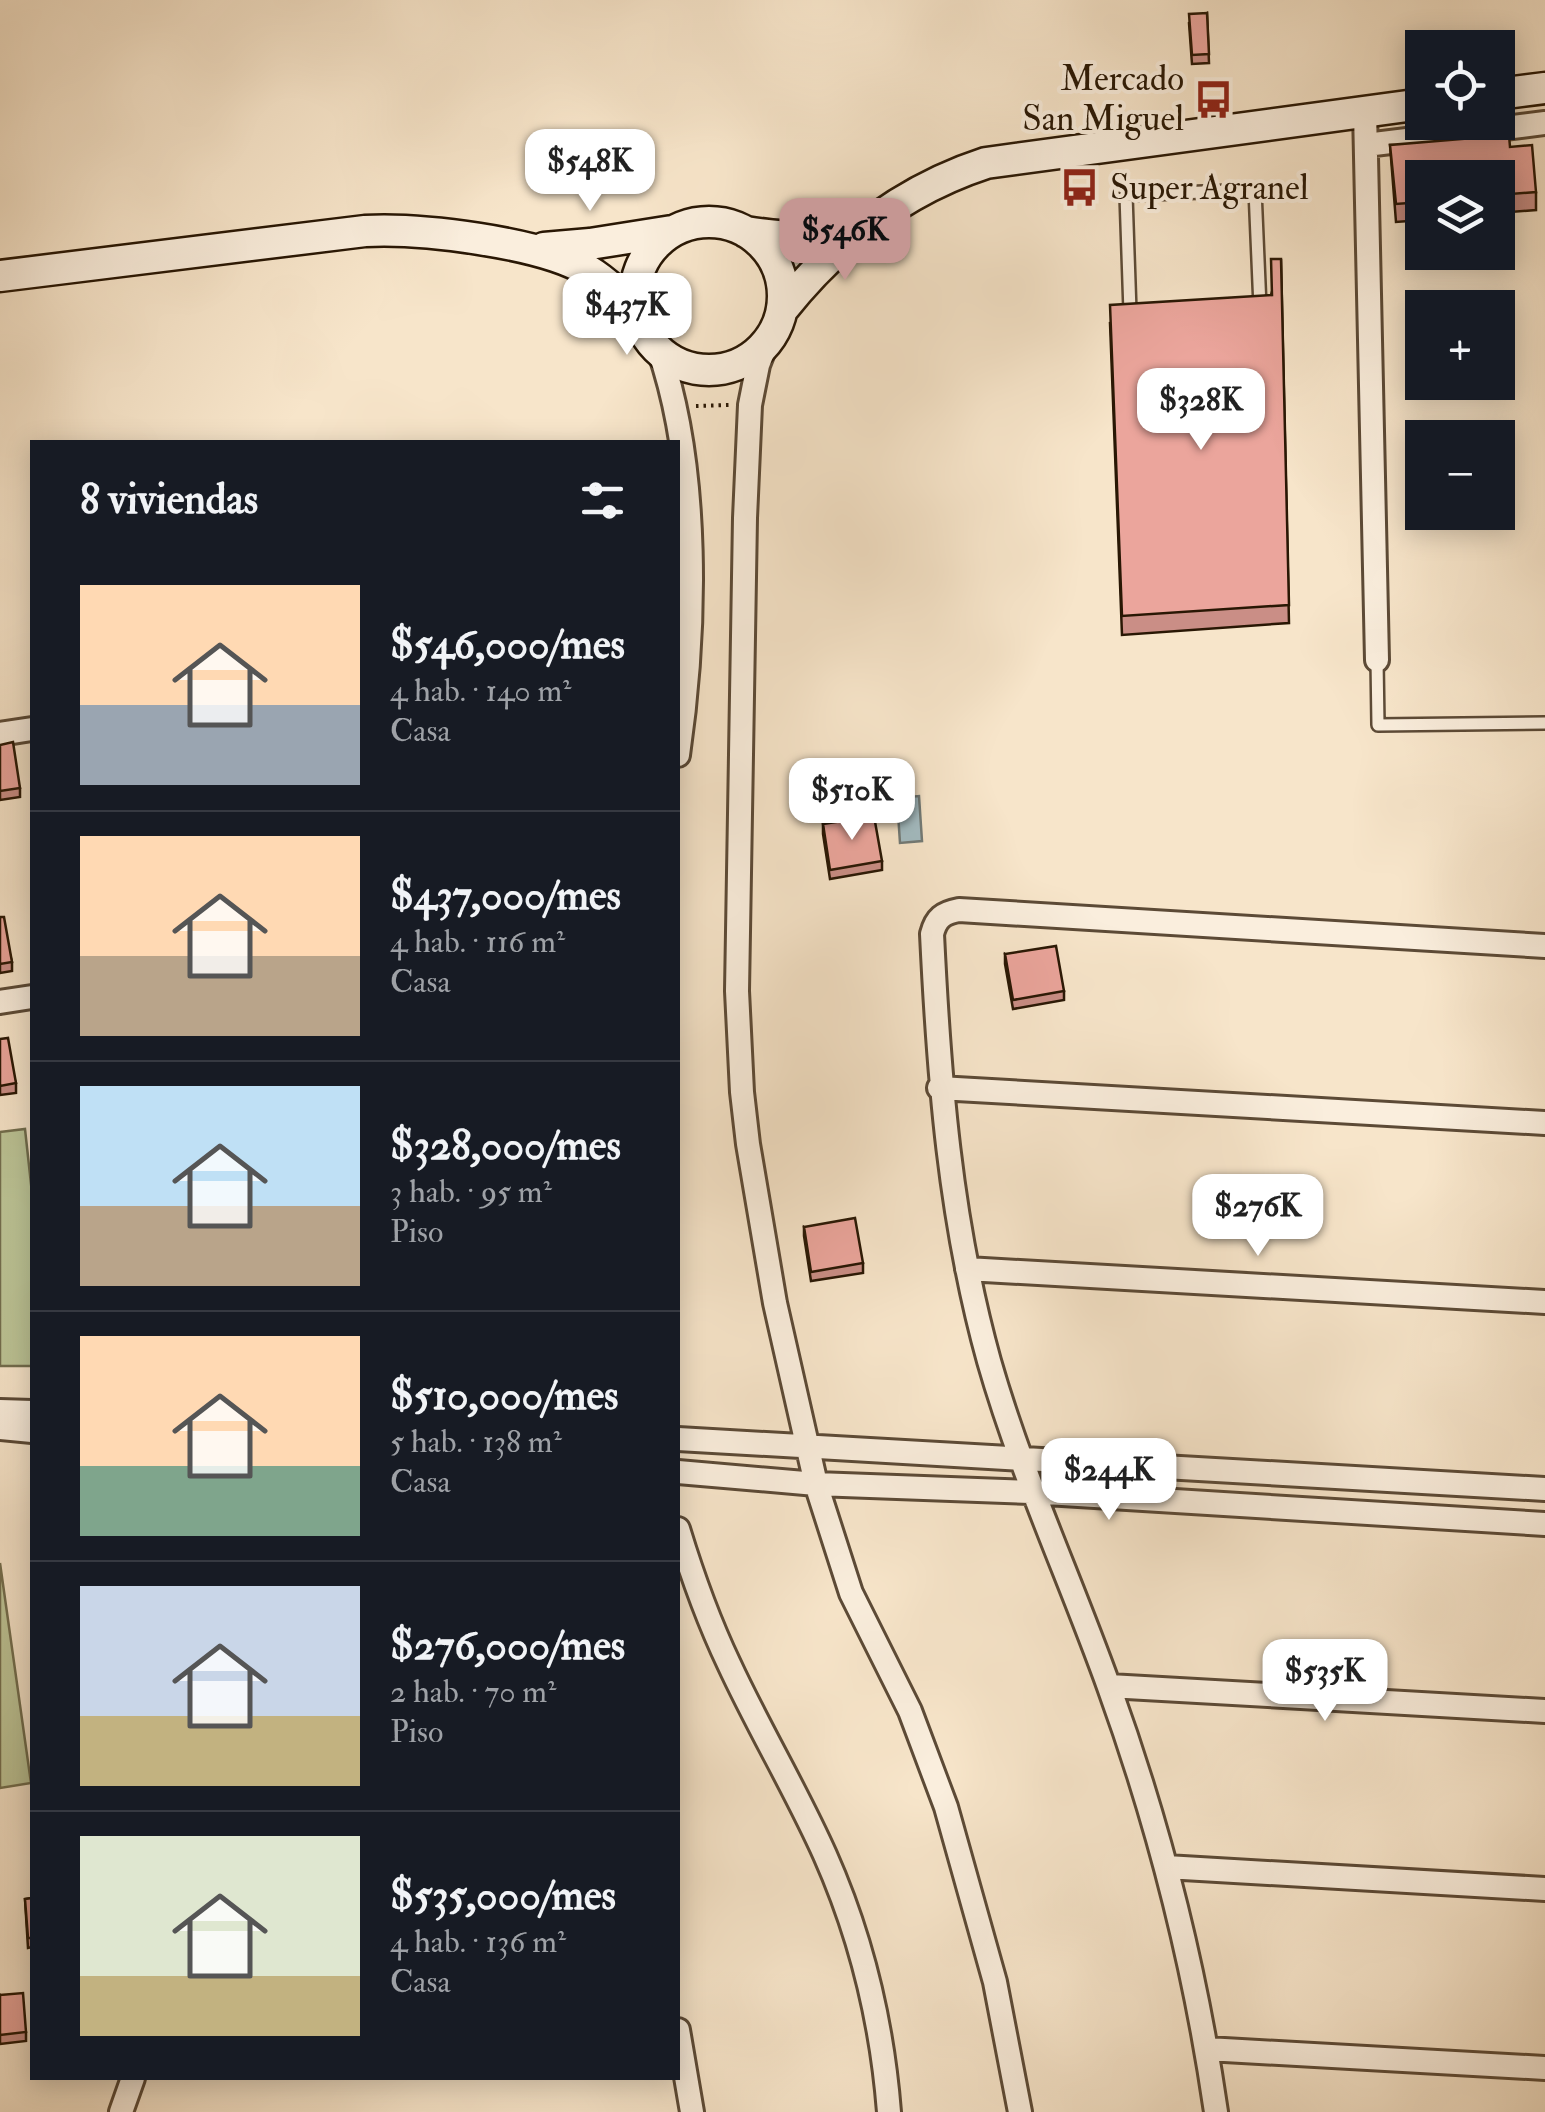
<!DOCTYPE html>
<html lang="es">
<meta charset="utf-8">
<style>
body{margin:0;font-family:"IM FELL Double Pica",serif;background:#20242c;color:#f1f3f6;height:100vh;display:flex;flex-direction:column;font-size:38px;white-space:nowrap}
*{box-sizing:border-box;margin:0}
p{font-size:32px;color:#9ea1a6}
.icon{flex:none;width:55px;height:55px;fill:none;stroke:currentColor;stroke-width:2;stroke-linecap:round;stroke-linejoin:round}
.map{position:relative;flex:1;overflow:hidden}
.drawer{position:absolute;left:30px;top:440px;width:650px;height:1640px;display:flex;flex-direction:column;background:#171b24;border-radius:0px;box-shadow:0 5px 25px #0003}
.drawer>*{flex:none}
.fabs{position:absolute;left:1405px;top:30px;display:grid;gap:20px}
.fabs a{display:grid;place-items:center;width:110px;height:110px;border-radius:0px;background:#171b24;box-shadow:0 5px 25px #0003;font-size:50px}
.price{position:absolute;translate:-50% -85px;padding:0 22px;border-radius:20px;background:#fff;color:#222;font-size:32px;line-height:65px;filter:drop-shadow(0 2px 5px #0008)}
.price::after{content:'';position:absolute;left:50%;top:60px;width:30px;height:22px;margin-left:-15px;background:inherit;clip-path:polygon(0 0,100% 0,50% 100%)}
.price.current{background:#c59692;color:#111}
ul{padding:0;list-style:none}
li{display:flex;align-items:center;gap:30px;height:250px;padding:0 50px}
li+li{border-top:2px solid #363941}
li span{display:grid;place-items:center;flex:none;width:280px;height:200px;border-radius:0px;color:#555}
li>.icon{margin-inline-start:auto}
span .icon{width:120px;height:120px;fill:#fffc;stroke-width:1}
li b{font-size:42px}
h2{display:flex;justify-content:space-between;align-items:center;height:120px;padding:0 50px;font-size:42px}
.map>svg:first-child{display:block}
.green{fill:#bdc597;stroke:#736e4e;stroke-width:2.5}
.water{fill:#a3bcc2;stroke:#727a76;stroke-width:2.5}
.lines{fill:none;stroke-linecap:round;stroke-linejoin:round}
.lane-casing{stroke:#5c4a36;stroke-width:16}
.street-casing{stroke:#5c4a36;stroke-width:28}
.secondary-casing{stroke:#291704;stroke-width:35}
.path{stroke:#291704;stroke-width:4;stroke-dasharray:2.5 5;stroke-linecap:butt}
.lane{stroke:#faeedd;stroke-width:11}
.street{stroke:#faeedd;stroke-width:22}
.secondary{stroke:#faeedd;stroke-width:30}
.wall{fill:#ca8e86;stroke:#291704;stroke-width:2.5}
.building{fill:#eba59c;stroke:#291704;stroke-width:2.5}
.labels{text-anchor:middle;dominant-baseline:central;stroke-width:8;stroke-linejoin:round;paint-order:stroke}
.poi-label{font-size:35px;fill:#291704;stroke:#faeedd;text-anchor:end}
</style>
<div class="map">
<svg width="1545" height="2112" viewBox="0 0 1545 2112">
<rect width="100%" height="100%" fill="#f7e5ca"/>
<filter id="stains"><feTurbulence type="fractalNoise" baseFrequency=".002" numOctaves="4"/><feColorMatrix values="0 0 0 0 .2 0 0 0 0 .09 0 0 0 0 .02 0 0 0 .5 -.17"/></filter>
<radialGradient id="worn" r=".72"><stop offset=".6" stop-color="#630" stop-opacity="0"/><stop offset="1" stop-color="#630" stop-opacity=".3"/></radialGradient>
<path class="green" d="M25,1129L32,1193V1366H0V1132Z
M0,1563L31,1783L0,1788Z"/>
<path class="water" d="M919,796L922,841L900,843L897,798Z"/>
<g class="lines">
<defs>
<path id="lane" d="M1255,190L1260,307L1130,312L1126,195Z
M1377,660L1378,725L1545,723"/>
<path id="street" d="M1365,111L1377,660
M1366,145L1545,123
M767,342L758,365L750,405L745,518L737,991L742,1092L748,1144L775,1303L816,1484L851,1593L910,1711L946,1807L995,1982L1020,2112
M659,350C700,469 696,631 678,755
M0,734L32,729
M0,1002L32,997
M939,1088L1545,1123
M967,1269L1545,1302
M0,1411L32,1412
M0,1428L32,1431
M678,1439L1545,1489
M678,1472L816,1484L1030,1492L1545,1524
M678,1529C692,1575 708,1620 729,1664C759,1729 796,1790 825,1855C861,1936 882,2023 889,2112
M1109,1686L1545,1711
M1166,1867L1545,1889
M678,2030L692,2112
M1207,2049L1545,2068
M121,2112L133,2078
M1216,2112C1195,1967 1159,1825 1109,1687C1070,1578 1021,1473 989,1361C950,1221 939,1079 932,934C936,918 943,913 959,910L1545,946"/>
<path id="secondary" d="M1498,94L1545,88
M635 296a74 74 0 1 1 148 0a74 74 0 1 1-148 0Z
M746,232C785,238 823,242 860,226
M544,248L590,244L672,231
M0,276L365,231C420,228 539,242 587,270C607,282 624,299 639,318
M782,310C836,242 903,190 986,163L1422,104"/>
</defs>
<use href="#lane" class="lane-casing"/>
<use href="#street" class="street-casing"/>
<use href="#secondary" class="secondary-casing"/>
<path class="path" d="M696,406L730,405"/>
<use href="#lane" class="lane"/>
<use href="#street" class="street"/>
<use href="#secondary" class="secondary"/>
</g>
<path class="wall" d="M1207,13L1209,63L1192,64L1189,23Z
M1390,145L1510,147L1536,192V210L1498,213V178H1422V220L1396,222Z
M1281,259L1289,623L1122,635L1110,323L1271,295Z
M0,745L20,788V797L0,800Z
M823,824L882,861V870L830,879L823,834Z
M0,917L12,962V971L0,973Z
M1005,954L1064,991V1000L1013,1009L1005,964Z
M0,1039L16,1083V1093L0,1095Z
M804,1227L863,1263V1273L811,1281L804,1236Z
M32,1898V1947L28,1948L25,1899Z
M0,1995L26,2032V2041L0,2044Z"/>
<path class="building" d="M1207,13L1209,54L1192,55L1189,14Z
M1509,135L1510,147L1532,145L1536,192L1498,195V178H1422V202L1396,204L1390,145Z
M1271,259H1281L1289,605L1122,616L1110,305L1272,295Z
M13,742L20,788L0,791V745Z
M874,816L882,861L830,870L823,824Z
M0,917H4L12,962L0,964Z
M1056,946L1064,991L1013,1000L1005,954Z
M8,1038L16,1083L0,1086V1039Z
M855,1218L863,1263L811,1272L804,1227Z
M32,1898V1938H28L25,1899Z
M23,1993L26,2032L0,2035V1995Z"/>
<defs>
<symbol id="bus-bare" viewBox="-9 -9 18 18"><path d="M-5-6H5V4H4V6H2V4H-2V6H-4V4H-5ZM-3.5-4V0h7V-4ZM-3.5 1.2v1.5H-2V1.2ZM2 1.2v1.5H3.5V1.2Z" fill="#8f2418" stroke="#faeedd" stroke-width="2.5" paint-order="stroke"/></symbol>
</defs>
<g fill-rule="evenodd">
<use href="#bus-bare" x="1186" y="72" width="55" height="55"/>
<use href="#bus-bare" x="1052" y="160" width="55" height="55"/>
</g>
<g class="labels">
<g class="poi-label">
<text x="1184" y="79">Mercado<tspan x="1184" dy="40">San Miguel</tspan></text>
<text x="1110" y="188" text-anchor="start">Super Agranel</text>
</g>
</g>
<rect width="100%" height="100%" filter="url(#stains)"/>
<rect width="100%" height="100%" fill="url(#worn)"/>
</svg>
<div class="fabs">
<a><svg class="icon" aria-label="locate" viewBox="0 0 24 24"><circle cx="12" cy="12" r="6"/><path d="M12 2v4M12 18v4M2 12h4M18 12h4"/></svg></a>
<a><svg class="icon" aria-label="layers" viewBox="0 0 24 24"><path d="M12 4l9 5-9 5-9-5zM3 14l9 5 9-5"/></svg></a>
<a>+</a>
<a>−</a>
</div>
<b class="price" style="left:590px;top:214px">$548K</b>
<b class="price current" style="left:845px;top:283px">$546K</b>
<b class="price" style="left:627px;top:358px">$437K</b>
<b class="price" style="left:1201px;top:453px">$328K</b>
<b class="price" style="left:852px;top:843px">$510K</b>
<b class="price" style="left:1258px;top:1259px">$276K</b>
<b class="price" style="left:1109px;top:1523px">$244K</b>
<b class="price" style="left:1325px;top:1724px">$535K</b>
<section class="drawer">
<h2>8 viviendas<svg class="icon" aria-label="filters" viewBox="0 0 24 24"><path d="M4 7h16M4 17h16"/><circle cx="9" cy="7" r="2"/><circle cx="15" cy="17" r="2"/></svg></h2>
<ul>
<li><span style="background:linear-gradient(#ffd9b3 60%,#9aa5b1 0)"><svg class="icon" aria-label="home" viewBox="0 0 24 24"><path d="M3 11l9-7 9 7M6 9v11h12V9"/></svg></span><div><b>$546,000/mes</b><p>4 hab. · 140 m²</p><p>Casa</p></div></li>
<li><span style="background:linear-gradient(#ffd9b3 60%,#b9a48a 0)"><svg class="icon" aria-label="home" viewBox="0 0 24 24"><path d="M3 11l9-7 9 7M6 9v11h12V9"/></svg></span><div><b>$437,000/mes</b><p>4 hab. · 116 m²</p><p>Casa</p></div></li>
<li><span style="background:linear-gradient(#bfe0f5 60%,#b9a48a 0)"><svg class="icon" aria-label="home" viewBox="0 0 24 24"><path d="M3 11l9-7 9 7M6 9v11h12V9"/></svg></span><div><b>$328,000/mes</b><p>3 hab. · 95 m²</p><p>Piso</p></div></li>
<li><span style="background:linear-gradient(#ffd9b3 65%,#7fa58c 0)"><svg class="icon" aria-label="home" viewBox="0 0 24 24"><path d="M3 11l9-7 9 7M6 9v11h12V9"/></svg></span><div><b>$510,000/mes</b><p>5 hab. · 138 m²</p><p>Casa</p></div></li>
<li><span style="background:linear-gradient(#c9d6e8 65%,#c2b280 0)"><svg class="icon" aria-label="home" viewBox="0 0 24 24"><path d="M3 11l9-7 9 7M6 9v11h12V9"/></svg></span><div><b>$276,000/mes</b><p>2 hab. · 70 m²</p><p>Piso</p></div></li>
<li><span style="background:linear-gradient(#dfe7d0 70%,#c2b280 0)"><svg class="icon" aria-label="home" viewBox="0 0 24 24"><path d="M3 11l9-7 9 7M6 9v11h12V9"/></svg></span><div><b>$535,000/mes</b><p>4 hab. · 136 m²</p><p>Casa</p></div></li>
</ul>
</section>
</div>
